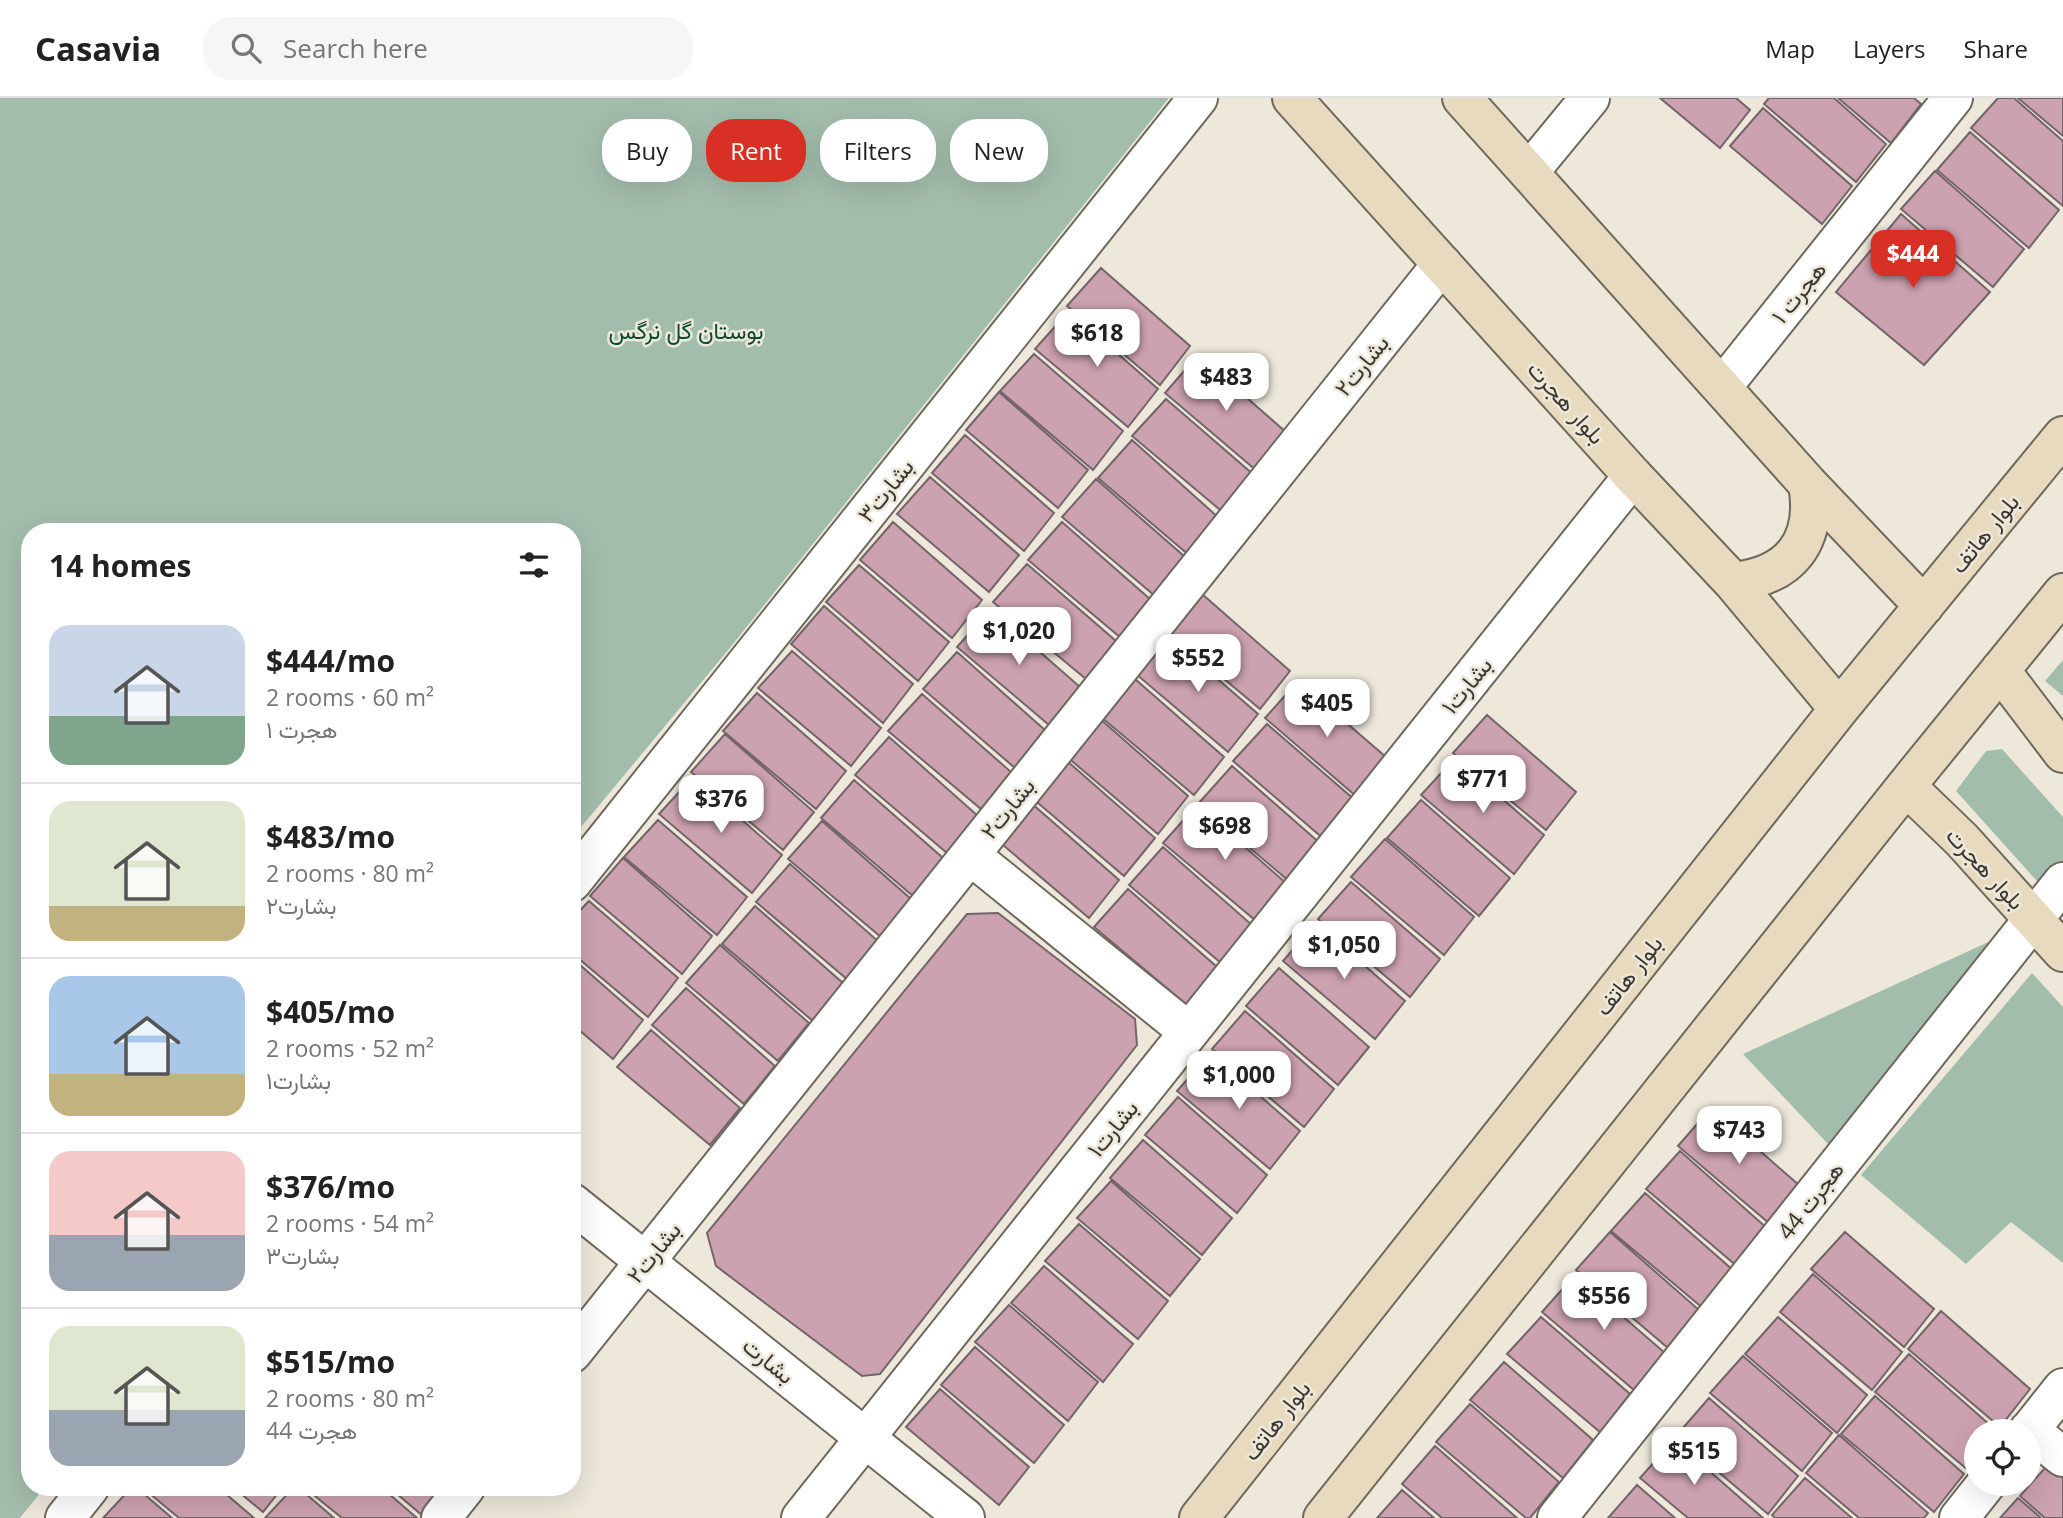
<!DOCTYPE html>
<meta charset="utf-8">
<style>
body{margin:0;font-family:"Open Sans",Vazirmatn,sans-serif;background:#f6f6f6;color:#222;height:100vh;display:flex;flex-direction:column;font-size:26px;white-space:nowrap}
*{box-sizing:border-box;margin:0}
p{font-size:23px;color:#767676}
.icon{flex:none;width:38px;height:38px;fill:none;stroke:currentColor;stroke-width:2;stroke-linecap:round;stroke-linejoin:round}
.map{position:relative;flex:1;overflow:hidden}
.panel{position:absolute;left:21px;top:425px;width:560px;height:973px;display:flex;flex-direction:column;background:#fff;border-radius:28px;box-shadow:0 7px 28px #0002}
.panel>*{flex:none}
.hud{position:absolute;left:602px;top:21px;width:665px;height:63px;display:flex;gap:14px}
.controls{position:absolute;left:1964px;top:1321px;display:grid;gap:14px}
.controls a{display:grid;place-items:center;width:77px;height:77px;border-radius:50%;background:#fff;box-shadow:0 7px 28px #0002;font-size:35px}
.price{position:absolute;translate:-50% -60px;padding:0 16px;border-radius:14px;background:#fff;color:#222;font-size:23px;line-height:46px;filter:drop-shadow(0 2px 4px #0008)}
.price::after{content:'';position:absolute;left:50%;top:42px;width:21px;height:16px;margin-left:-10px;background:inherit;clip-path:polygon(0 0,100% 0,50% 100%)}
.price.active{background:#d93025;color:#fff}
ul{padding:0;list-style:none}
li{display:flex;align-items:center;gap:21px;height:175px;padding:0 28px}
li+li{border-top:2px solid #e0e0e0}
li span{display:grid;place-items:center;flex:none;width:196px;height:140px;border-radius:21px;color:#555}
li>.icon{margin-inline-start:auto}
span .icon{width:84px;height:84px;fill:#fffc;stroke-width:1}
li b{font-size:30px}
h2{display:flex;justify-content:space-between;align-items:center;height:84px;padding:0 28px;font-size:30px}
.tag{padding:0 24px;border-radius:28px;background:#fff;box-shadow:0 7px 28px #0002;font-size:24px;line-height:63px}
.tag.active{background:#d93025;color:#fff}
header{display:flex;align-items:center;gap:42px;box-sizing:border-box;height:98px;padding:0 35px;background:#fff;border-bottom:2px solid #e0e0e0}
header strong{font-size:33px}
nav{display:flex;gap:38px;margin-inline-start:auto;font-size:24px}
.search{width:490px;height:63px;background:#f6f6f6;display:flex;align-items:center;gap:18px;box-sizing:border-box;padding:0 24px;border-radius:28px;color:#767676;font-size:26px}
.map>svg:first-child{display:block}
.green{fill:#a3bdac}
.building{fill:#cca1b0;stroke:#73656a;stroke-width:2}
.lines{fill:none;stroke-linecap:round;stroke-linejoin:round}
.minor-casing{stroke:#6e695d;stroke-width:42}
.secondary-casing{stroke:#6e695d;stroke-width:42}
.minor{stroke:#fff;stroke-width:38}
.secondary{stroke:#e8dabe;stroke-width:38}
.labels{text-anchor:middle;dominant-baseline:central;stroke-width:5;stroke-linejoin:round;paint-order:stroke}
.street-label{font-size:23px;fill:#3a3732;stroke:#eee8db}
.park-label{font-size:23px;fill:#074d2d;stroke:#eee8db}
</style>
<header>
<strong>Casavia</strong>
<div class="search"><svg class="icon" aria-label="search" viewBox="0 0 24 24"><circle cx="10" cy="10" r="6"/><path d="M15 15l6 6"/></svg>Search here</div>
<nav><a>Map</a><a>Layers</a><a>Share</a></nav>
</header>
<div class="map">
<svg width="2063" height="1420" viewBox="0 0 2063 1420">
<rect width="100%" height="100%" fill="#eee8db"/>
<path class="green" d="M0,0H1169L729,551L572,740V434H30V1390H44L20,1420H0Z
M2063,562V598L2045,583Z
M2002,651L2063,719V812L1956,693L1986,653Z
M1995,841L1828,1046L1743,956Z
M2032,875L2063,909V1165L2011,1124L1966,1166L1861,1077Z"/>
<path class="building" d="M1660,0H1736L1750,12L1720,50Z
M1769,0H1834L1886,46L1856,84L1764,6Z
M1838,0H1914L1921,6L1891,45Z
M1998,0H2014L2063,43V108L1971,30Z
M2018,0H2063V38Z
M1763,10L1852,88L1822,126L1730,48Z
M1970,34L2059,112L2029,150L1937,72Z
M1935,73L2024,151L1993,189L1901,111Z
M1901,116L1990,194L1924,267L1836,194Z
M1101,170L1190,248L1160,287L1067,208Z
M1069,213L1158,291L1128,329L1035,251Z
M1034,256L1123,333L1093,372L1000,293Z
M1198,257L1287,335L1257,373L1165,295Z
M999,294L1088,372L1058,410L966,332Z
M1166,301L1255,378L1225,416L1132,338Z
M965,337L1054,415L1024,453L932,375Z
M1132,342L1220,421L1190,458L1098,380Z
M930,379L1019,457L989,494L897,416Z
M1096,381L1185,459L1155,498L1062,419Z
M893,424L982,502L952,540L860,462Z
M1062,424L1151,502L1121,540L1028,462Z
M1027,466L1116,543L1086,581L993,504Z
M859,467L949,544L918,583L826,504Z
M1202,496L1290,573L1260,611L1168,534Z
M824,508L913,586L883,625L791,546Z
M991,511L1080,589L1049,627L957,549Z
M1169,539L1258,616L1228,654L1136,576Z
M792,553L881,630L851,668L758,590Z
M957,554L1045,632L1015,670L923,591Z
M1135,581L1224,659L1194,697L1101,619Z
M1298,583L1387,660L1357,699L1265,620Z
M757,595L846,673L816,711L723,633Z
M922,596L1011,674L981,711L888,633Z
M1487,617L1576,694L1546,732L1453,655Z
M1099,620L1188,698L1158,736L1066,658Z
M1267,626L1356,703L1325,742L1233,663Z
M725,636L814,714L783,752L691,674Z
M889,639L978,718L947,755L855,677Z
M1455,660L1544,737L1514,776L1421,697Z
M1066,662L1155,740L1124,778L1032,700Z
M1232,668L1321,746L1290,784L1198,706Z
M693,679L782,757L752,795L659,716Z
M854,682L943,760L913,798L821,720Z
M1421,702L1510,780L1479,818L1387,740Z
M1030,704L1119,782L1089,820L997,742Z
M1197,707L1286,785L1255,822L1163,745Z
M658,722L747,799L717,837L624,759Z
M822,723L911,801L881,839L788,761Z
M1385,741L1474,819L1444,857L1351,779Z
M1163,749L1252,827L1221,865L1129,787Z
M623,760L712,838L682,876L590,798Z
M790,766L879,844L848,882L756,804Z
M1351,784L1440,861L1410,899L1318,821Z
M1128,791L1217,869L1187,907L1094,829Z
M589,803L678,880L648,919L572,855V821Z
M755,808L844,886L814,924L722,846Z
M998,815L1135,921L1137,947L880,1276L862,1278L716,1168L707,1135L967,816Z
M1316,825L1405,903L1375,941L1283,863Z
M720,847L809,925L778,963L686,885Z
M572,860L643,922L613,961L572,926Z
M1279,870L1369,949L1338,987L1246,908Z
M686,890L775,968L744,1006L652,927Z
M1245,913L1334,991L1304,1029L1212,951Z
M651,932L740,1010L710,1047L617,969Z
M1211,955L1300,1033L1270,1071L1177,993Z
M1178,999L1267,1077L1237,1115L1145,1037Z
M1711,1010L1800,1088L1770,1126L1678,1048Z
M1143,1042L1232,1120L1202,1157L1110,1080Z
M1680,1053L1768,1131L1738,1169L1646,1091Z
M1111,1083L1200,1161L1170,1198L1077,1120Z
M1645,1095L1734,1173L1704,1211L1611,1133Z
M1079,1126L1168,1203L1138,1241L1045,1163Z
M1610,1134L1699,1212L1668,1250L1576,1172Z
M1845,1134L1934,1211L1904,1249L1811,1171Z
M1044,1168L1133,1246L1103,1284L1011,1205Z
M1813,1176L1902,1254L1872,1292L1780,1214Z
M1575,1177L1665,1255L1634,1292L1542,1214Z
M1009,1207L1098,1284L1068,1323L975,1244Z
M1941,1213L2030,1291L2000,1329L1908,1251Z
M1541,1219L1630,1296L1600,1334L1507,1256Z
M1778,1219L1867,1297L1837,1335L1745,1256Z
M975,1249L1064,1327L1034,1365L941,1287Z
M1909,1256L1998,1334H1976V1362L1968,1372L1875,1294Z
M1743,1258L1832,1335L1802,1373L1710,1295Z
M1504,1264L1593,1342L1563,1380L1470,1302Z
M940,1291L1029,1369L999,1407L906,1329Z
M1875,1298L1964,1376L1934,1414L1841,1336Z
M1709,1300L1798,1378L1768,1416L1676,1338Z
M1470,1306L1559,1384L1530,1420H1526L1436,1344Z
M1839,1337L1928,1415L1924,1420H1859L1806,1375Z
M1674,1342L1763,1420H1688L1640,1380Z
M1435,1348L1517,1420H1442L1402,1386Z
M2053,1361L2063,1369V1420H2045L2020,1398Z
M1805,1380L1852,1420H1775L1772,1417Z
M1637,1387L1675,1420H1608Z
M131,1390H137L172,1420H103Z
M143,1390H219L254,1420H179Z
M234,1390H282L263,1414Z
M293,1390H299L334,1420H265Z
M305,1390H382L417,1420H342Z
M390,1390H446L423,1418Z
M1402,1392L1434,1420H1377Z
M2018,1400L2041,1420H2000Z"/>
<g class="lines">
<defs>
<path id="minor" d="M1529,74L1590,0
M1722,289L1953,0
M970,757L1189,934
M572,784L1198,0
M572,1105L965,1420
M572,1255L1442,166
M2029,1332L2063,1359
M2028,1334L2063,1290
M65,1420L89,1390
M441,1420L465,1390
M801,1420L1633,378
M1557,1420L2063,784
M1959,1420L1986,1386"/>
<path id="secondary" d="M1292,0L1633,378L1733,484L1839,611
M1462,0L1808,386L1924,508
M1733,484C1791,478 1818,443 1808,386
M2000,572L2063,655
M1906,688L1962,742L2063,854
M1199,1420L1839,611L2063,338
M1323,1420L1906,688L2063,495"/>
</defs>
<use href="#minor" class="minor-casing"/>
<use href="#secondary" class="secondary-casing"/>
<use href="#minor" class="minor"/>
<use href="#secondary" class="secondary"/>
</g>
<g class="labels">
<g class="street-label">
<text transform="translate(1798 194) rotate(-51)">هجرت ۱</text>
<text transform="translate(1361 267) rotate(-51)">بشارت۲</text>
<text transform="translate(1567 304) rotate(48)">بلوار هجرت</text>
<text transform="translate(885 392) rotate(-51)">بشارت۳</text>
<text transform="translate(1984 435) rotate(-51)">بلوار هاتف</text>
<text transform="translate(1466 587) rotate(-51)">بشارت۱</text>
<text transform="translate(1007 710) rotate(-51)">بشارت۲</text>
<text transform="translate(1986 770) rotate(47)">بلوار هجرت</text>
<text transform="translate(1628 877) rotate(-52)">بلوار هاتف</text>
<text transform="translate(1112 1030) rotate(-51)">بشارت۱</text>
<text transform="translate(1810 1102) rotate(-52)">هجرت 44</text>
<text transform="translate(653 1154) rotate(-51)">بشارت۲</text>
<text transform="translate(769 1262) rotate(39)">بشارت</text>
<text transform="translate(1276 1322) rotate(-52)">بلوار هاتف</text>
</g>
<g class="park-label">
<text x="686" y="232">بوستان گل نرگس</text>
</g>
</g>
</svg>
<div class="controls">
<a><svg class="icon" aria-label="locate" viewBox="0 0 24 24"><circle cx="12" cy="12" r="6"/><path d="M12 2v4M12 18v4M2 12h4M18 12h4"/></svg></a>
</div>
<b class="price active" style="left:1913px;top:192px">$444</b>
<b class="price" style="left:1097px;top:271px">$618</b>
<b class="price" style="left:1226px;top:315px">$483</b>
<b class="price" style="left:1019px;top:569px">$1,020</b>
<b class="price" style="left:1198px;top:596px">$552</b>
<b class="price" style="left:1327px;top:641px">$405</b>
<b class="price" style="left:1483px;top:717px">$771</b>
<b class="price" style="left:721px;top:737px">$376</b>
<b class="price" style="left:1225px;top:764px">$698</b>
<b class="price" style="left:1344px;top:883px">$1,050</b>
<b class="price" style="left:1239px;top:1013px">$1,000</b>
<b class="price" style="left:1739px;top:1068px">$743</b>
<b class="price" style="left:1604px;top:1234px">$556</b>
<b class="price" style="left:1694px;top:1389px">$515</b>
<div class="hud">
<a class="tag">Buy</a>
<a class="tag active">Rent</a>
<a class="tag">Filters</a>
<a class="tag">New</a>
</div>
<section class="panel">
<h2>14 homes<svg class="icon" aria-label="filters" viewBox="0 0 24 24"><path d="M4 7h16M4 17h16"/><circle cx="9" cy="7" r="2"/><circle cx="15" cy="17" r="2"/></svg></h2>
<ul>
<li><span style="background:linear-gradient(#c9d6e8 65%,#7fa58c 0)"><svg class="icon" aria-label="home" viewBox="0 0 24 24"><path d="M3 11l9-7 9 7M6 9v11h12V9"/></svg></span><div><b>$444/mo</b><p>2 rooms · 60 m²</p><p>هجرت ۱</p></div></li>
<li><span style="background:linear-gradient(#dfe7d0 75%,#c2b280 0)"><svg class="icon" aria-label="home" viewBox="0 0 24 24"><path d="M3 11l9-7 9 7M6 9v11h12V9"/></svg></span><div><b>$483/mo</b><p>2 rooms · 80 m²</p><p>بشارت۲</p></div></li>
<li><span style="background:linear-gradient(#a9c7e8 70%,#c2b280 0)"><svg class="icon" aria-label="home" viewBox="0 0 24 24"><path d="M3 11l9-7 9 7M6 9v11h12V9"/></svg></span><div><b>$405/mo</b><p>2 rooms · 52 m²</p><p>بشارت۱</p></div></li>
<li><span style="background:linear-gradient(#f6c9c9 60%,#9aa5b1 0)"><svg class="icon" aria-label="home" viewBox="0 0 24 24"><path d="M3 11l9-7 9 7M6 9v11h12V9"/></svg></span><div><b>$376/mo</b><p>2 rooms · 54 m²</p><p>بشارت۳</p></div></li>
<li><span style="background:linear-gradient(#dfe7d0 60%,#9aa5b1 0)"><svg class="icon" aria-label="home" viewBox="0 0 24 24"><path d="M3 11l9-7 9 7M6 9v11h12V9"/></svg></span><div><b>$515/mo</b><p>2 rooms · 80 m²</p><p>هجرت 44</p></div></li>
</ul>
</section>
</div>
